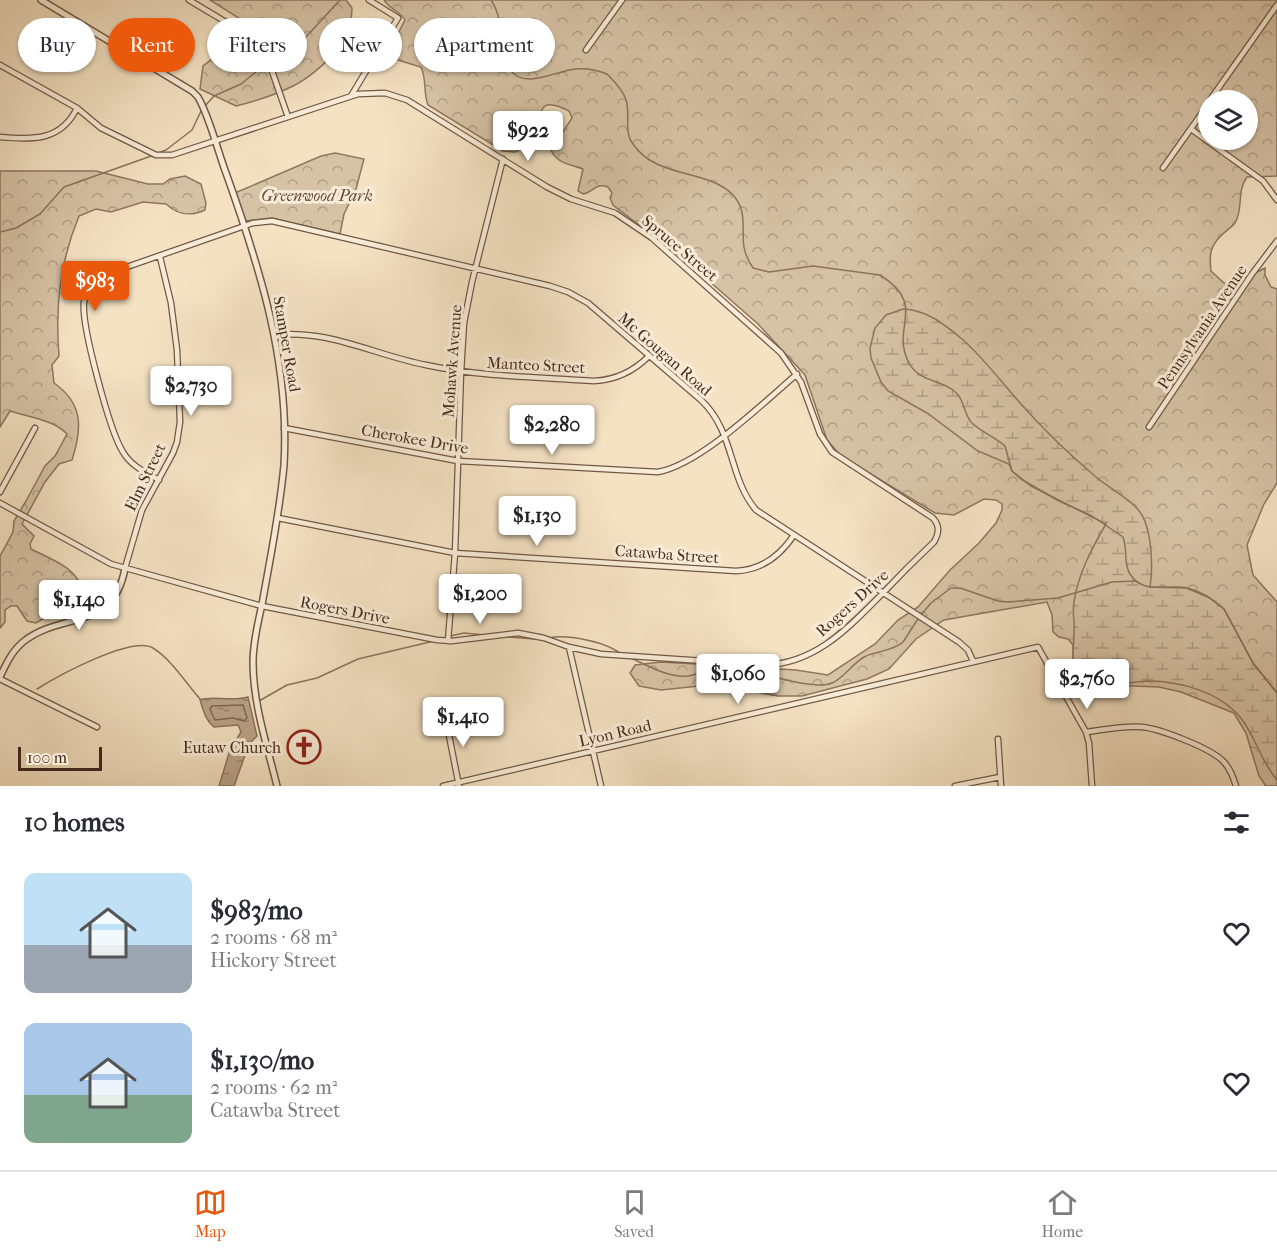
<!DOCTYPE html>
<meta charset="utf-8">
<style>
body{margin:0;font-family:"IM FELL French Canon",serif;background:#f2f2f3;color:#2b2b33;height:100vh;display:flex;flex-direction:column;font-size:22px;white-space:nowrap}
*{box-sizing:border-box;margin:0}
p{font-size:20px;color:#7c7c81}
.icon{flex:none;width:33px;height:33px;fill:none;stroke:currentColor;stroke-width:2;stroke-linecap:round;stroke-linejoin:round}
.map{position:relative;height:786px;overflow:hidden}
.details{display:flex;flex-direction:column;background:#fff;flex:1}
.details>*{flex:none}
.banner{position:absolute;left:18px;top:18px;width:600px;height:54px;display:flex;gap:12px}
.buttons{position:absolute;left:1198px;top:90px;display:grid;gap:12px}
.buttons a{display:grid;place-items:center;width:60px;height:60px;border-radius:50%;background:#fff;box-shadow:0 2px 4px #0004;font-size:30px}
.scale{position:absolute;left:18px;bottom:15px;width:84px;box-sizing:border-box;padding-left:6px;border:3px solid #462a19;border-top:0;font-size:16px;line-height:21px;white-space:nowrap;color:#462a19;-webkit-text-stroke:4px #f8ecd8;paint-order:stroke}
.price{position:absolute;translate:-50% -51px;padding:0 14px;border-radius:6px;background:#fff;color:#222;font-size:20px;line-height:39px;filter:drop-shadow(0 2px 3px #0008)}
.price::after{content:'';position:absolute;left:50%;top:36px;width:18px;height:14px;margin-left:-9px;background:inherit;clip-path:polygon(0 0,100% 0,50% 100%)}
.price.selected{background:#ea580c;color:#fff}
ul{padding:0;list-style:none}
li{display:flex;align-items:center;gap:18px;height:150px;padding:0 24px}
li span{display:grid;place-items:center;flex:none;width:168px;height:120px;border-radius:12px;color:#555}
li>.icon{margin-inline-start:auto}
span .icon{width:72px;height:72px;fill:#fffc;stroke-width:1}
li b{font-size:26px}
h2{display:flex;justify-content:space-between;align-items:center;height:72px;padding:0 24px;font-size:26px}
.tag{padding:0 21px;border-radius:27px;background:#fff;box-shadow:0 2px 4px #0004;font-size:21px;line-height:54px}
.tag.selected{background:#ea580c;color:#fff}
.tabs{display:flex;justify-content:space-around;align-items:center;height:84px;border-top:2px solid #e1e1e2;background:#fff;font-size:16px;color:#7c7c81}
.tabs a{display:grid;justify-items:center;gap:3px}
.tabs .selected{color:#ea580c}
.map>svg:first-child{display:block}
.forest{fill:url(#forest-crowns);stroke:#8e7660;stroke-width:1.5;fill-rule:evenodd}
.wetland{fill:url(#wetland-marsh);stroke:#8e7660;stroke-width:1.5}
.water{fill:url(#water-ripples);stroke:#8b735c;stroke-width:1.5}
.lines{fill:none;stroke-linecap:round;stroke-linejoin:round}
.shore{stroke:#806651;stroke-width:1.5}
.stream{stroke:#8b735c;stroke-width:1.5}
.minor-casing{stroke:#725844;stroke-width:7}
.tertiary-casing{stroke:#725844;stroke-width:8}
.minor{stroke:#f8ecd8;stroke-width:4.5}
.tertiary{stroke:#f8ecd8;stroke-width:5}
.labels{text-anchor:middle;dominant-baseline:central;stroke-width:6;stroke-linejoin:round;paint-order:stroke}
.park-label{font-size:16px;font-style:italic;fill:#634935;stroke:#f8ecd8}
.street-label{font-size:16px;fill:#462a19;stroke:#f8ecd8}
.poi-label{font-size:16px;fill:#462a19;stroke:#f8ecd8;text-anchor:end}
</style>
<div class="map">
<svg width="1277" height="786" viewBox="0 0 1277 786">
<defs>
<pattern id="forest-crowns" width="20" height="18" patternUnits="userSpaceOnUse" patternTransform="scale(1.5)"><rect width="20" height="18" fill="#d6c3a6"/><path d="M2 6a3 3 0 1 1 6 0M12 15a3 3 0 1 1 6 0" fill="none" stroke="#af9f86"/></pattern>
<pattern id="wetland-marsh" width="20" height="14" patternUnits="userSpaceOnUse" patternTransform="scale(1.5)"><rect width="20" height="14" fill="#d6c3a6"/><path d="M1 5h8M5 5V1M11 12h8M15 12V8" fill="none" stroke="#af9f86"/></pattern>
<pattern id="water-ripples" width="26" height="14" patternUnits="userSpaceOnUse" patternTransform="scale(1.5)"><rect width="26" height="14" fill="#b9a389"/><path d="M2 4q2-2 4 0t4 0M15 11q2-2 4 0t4 0" fill="none" stroke="#98856f"/></pattern>
</defs>
<rect width="100%" height="100%" fill="#f4e2c3"/>
<filter id="stains"><feTurbulence type="fractalNoise" baseFrequency=".00333" numOctaves="4"/><feColorMatrix values="0 0 0 0 .2 0 0 0 0 .09 0 0 0 0 .02 0 0 0 .5 -.17"/></filter>
<radialGradient id="worn" r=".72"><stop offset=".6" stop-color="#630" stop-opacity="0"/><stop offset="1" stop-color="#630" stop-opacity=".3"/></radialGradient>
<path class="forest" d="M210,0H346L352,8L350,38C333,55 315,75 293,86C275,95 256,101 236,106L200,89L203,66L224,50L242,44L254,33L242,20Z
M384,0H1277V176L1247,177C1236,192 1244,208 1235,223C1233,226 1227,230 1224,233C1210,245 1209,254 1211,271L1224,283L1231,285L1265,268V275L1271,287L1277,289V483L1264,504L1247,545L1253,575L1277,602V786H1266L1259,776L1246,733L1234,713L1181,692L1159,687L1084,684L1073,668V645L1068,639L1059,637L1053,632L1052,615L1047,602L944,620L916,639L889,669L867,679L802,696H778L728,687L699,686L661,690L639,686L630,673L635,665L661,662L796,670L828,675L875,644L898,620L918,607L950,570L979,543L996,523L1002,510V504L996,500L984,499L954,515L935,513L841,456L827,440L805,375L758,324L685,260L613,205L610,198L612,193L608,187C596,182 594,192 583,194L578,191L583,169C570,164 557,164 551,150L572,118L569,111C531,92 546,120 532,141C528,146 520,149 515,152L503,151L428,105C423,92 427,80 421,67L398,60L388,53L405,20C400,11 389,9 384,0ZM1209,100H1248V140H1209Z
M335,153L364,159L356,189L344,214L340,234L272,218L246,221L235,193L321,156Z
M0,171H96L148,184H163L170,179L185,176L201,184L206,203L205,210C190,217 178,215 166,204L143,202L111,212L96,209L79,216C60,262 55,306 59,356L52,365L54,383C84,404 82,429 72,460L59,464L45,482L22,524L34,536L30,544L31,549C48,558 76,567 81,587L43,619L36,623L27,621L17,606H11L5,610V622L0,628V556L13,532L14,521L26,501L45,466L55,456L67,434C54,420 28,417 10,411L0,427Z"/>
<path class="wetland" d="M903,309C927,310 944,324 962,339C984,358 1001,382 1021,404C1043,429 1070,455 1096,477C1110,489 1132,499 1142,515C1152,532 1153,568 1150,587L1186,588L1208,597L1224,609L1253,663L1277,693V780C1260,760 1255,735 1240,717C1219,692 1180,681 1148,681C1126,682 1105,689 1084,684C1068,664 1074,654 1074,631C1075,621 1072,612 1074,602C1078,574 1092,548 1106,524L1031,486L1012,471L1009,464L978,451L927,413L888,391L881,382L871,358L870,348L875,328L886,315Z"/>
<path class="water" d="M248,697L257,736L249,744L234,786H219L230,750L241,732L238,725L214,727C205,720 203,709 200,700C211,695 232,702 248,697Z"/>
<g class="lines">
<path class="shore" d="M243,705L247,718L244,721L233,718L215,720L210,709L212,706Z"/>
<path class="stream" d="M491,0C506,22 497,49 509,68C522,91 556,71 575,69C586,68 597,70 607,74C614,81 623,90 626,100C631,114 623,131 633,144C656,179 709,169 733,195C748,211 741,229 744,247C745,254 749,262 753,268L769,272L813,266L880,275C928,305 891,326 908,361C917,381 938,379 953,390C965,399 963,412 971,422C978,430 996,438 1005,446L1012,471L1021,479L1059,501L1092,516L1123,537C1128,550 1123,563 1130,574C1143,595 1167,584 1187,588C1201,591 1213,599 1224,609L1253,663L1277,693
M271,61L305,38L340,0
M205,106L214,96L241,84L267,63
M158,153L166,150L192,130L202,109
M0,232L16,228L40,214L64,187L154,155
M921,615L931,603L951,588H960L998,601L1007,602L1058,598L1112,582L1136,581
M450,636L464,633L484,635
M507,637L535,639
M549,638C567,634 607,642 621,654
M631,658C649,666 668,678 688,676C701,674 715,666 728,667C754,669 812,692 832,683C844,678 852,664 864,657C875,651 894,651 903,642C908,635 913,626 918,619
M37,689C56,677 132,635 153,648C172,660 185,682 200,699
M259,701L287,685L317,678L358,659L434,641"/>
<defs>
<path id="minor" d="M189,0L256,40L264,48L288,117
M586,50L622,0
M0,65L77,108L101,128L156,155H172L358,94L385,93L407,100L547,187L571,199L615,213L652,238L781,353L801,382L820,434L832,452L933,518C940,526 939,533 934,542C916,559 898,577 881,595C848,628 815,664 764,665L601,654L569,647L544,638L518,633L452,641L437,640L262,606L111,564L0,503
M351,96L398,18L369,0
M1210,100L1277,5
M1191,129L1263,181L1277,200
M0,137C33,140 61,141 77,108
M1163,168L1209,103
M275,335C329,329 374,355 426,365C481,377 538,377 594,381C616,380 634,371 649,356
M1149,427L1252,274L1277,241
M284,428L458,461L658,472C701,464 763,403 797,374
M159,480C145,472 131,466 123,452C110,432 81,325 84,302C86,291 93,283 101,276L253,223L272,221L550,286L568,292L588,303L701,400C735,432 728,477 756,510L959,642L968,650L973,661
M0,492L35,428
M278,518L455,553L736,571C761,570 780,556 794,535
M125,568L142,510L173,453L177,442L180,422L177,350L171,303L160,257
M448,641L455,553L461,372L464,323L472,282L503,159
M569,647L601,786
M0,679L97,727
M445,715L459,786
M1086,732C1104,730 1124,725 1142,727C1161,729 1210,748 1223,761C1230,768 1233,777 1236,786
M998,739L1001,786
M443,786L1038,647L1086,732L1089,743L1092,786
M955,786L1000,777"/>
<path id="tertiary" d="M41,0L192,91L198,97C210,118 217,149 226,173C260,268 290,363 284,465C280,510 271,554 263,599C259,620 253,640 253,662C253,704 267,745 277,786
M0,677C6,664 12,651 23,642C61,611 114,632 125,568"/>
</defs>
<use href="#minor" class="minor-casing"/>
<use href="#tertiary" class="tertiary-casing"/>
<use href="#minor" class="minor"/>
<use href="#tertiary" class="tertiary"/>
</g>
<defs>
<symbol id="church-ring" viewBox="-11 -11 22 22"><circle r="9.5" fill="#f8ecd8" stroke="#8f2418" stroke-width="1.5"/><path d="M-1.2-6h2.4v3.5h3.3v2.4h-3.3V6h-2.4V-.1h-3.3v-2.4h3.3Z" fill="#8f2418"/></symbol>
</defs>
<g fill-rule="evenodd">
<use href="#church-ring" x="285" y="728" width="38" height="38"/>
</g>
<g class="labels">
<g class="park-label">
<text x="317" y="195">Greenwood Park</text>
</g>
<g class="street-label">
<text transform="translate(680 248) rotate(40)">Spruce Street</text>
<text transform="translate(1202 327) rotate(-56)">Pennsylvania Avenue</text>
<text transform="translate(287 344) rotate(80)">Stamper Road</text>
<text transform="translate(665 354) rotate(41)">Mc Gougan Road</text>
<text transform="translate(452 361) rotate(-86)">Mohawk Avenue</text>
<text transform="translate(536 365) rotate(3)">Manteo Street</text>
<text transform="translate(415 439) rotate(10)">Cherokee Drive</text>
<text transform="translate(145 477) rotate(-64)">Elm Street</text>
<text transform="translate(667 554) rotate(4)">Catawba Street</text>
<text transform="translate(852 603) rotate(-42)">Rogers Drive</text>
<text transform="translate(345 610) rotate(11)">Rogers Drive</text>
<text transform="translate(615 733) rotate(-13)">Lyon Road</text>
</g>
<g class="poi-label">
<text x="281" y="747">Eutaw Church</text>
</g>
</g>
<rect width="100%" height="100%" filter="url(#stains)"/>
<rect width="100%" height="100%" fill="url(#worn)"/>
</svg>
<div class="buttons">
<a><svg class="icon" aria-label="layers" viewBox="0 0 24 24"><path d="M12 4l9 5-9 5-9-5zM3 14l9 5 9-5"/></svg></a>
</div>
<div class="scale">100 m</div>
<b class="price" style="left:528px;top:162px">$922</b>
<b class="price selected" style="left:95px;top:312px">$983</b>
<b class="price" style="left:191px;top:417px">$2,730</b>
<b class="price" style="left:552px;top:456px">$2,280</b>
<b class="price" style="left:537px;top:547px">$1,130</b>
<b class="price" style="left:480px;top:625px">$1,200</b>
<b class="price" style="left:79px;top:631px">$1,140</b>
<b class="price" style="left:738px;top:705px">$1,060</b>
<b class="price" style="left:1087px;top:710px">$2,760</b>
<b class="price" style="left:463px;top:748px">$1,410</b>
<div class="banner">
<a class="tag">Buy</a>
<a class="tag selected">Rent</a>
<a class="tag">Filters</a>
<a class="tag">New</a>
<a class="tag">Apartment</a>
</div>
</div>
<section class="details">
<h2>10 homes<svg class="icon" aria-label="filters" viewBox="0 0 24 24"><path d="M4 7h16M4 17h16"/><circle cx="9" cy="7" r="2"/><circle cx="15" cy="17" r="2"/></svg></h2>
<ul>
<li><span style="background:linear-gradient(#bfe0f5 60%,#9aa5b1 0)"><svg class="icon" aria-label="home" viewBox="0 0 24 24"><path d="M3 11l9-7 9 7M6 9v11h12V9"/></svg></span><div><b>$983/mo</b><p>2 rooms · 68 m²</p><p>Hickory Street</p></div><svg class="icon" aria-label="heart" viewBox="0 0 24 24"><path d="M12 20l-8-8c-3-5 5-10 8-4 3-6 11-1 8 4z"/></svg></li>
<li><span style="background:linear-gradient(#a9c7e8 60%,#7fa58c 0)"><svg class="icon" aria-label="home" viewBox="0 0 24 24"><path d="M3 11l9-7 9 7M6 9v11h12V9"/></svg></span><div><b>$1,130/mo</b><p>2 rooms · 62 m²</p><p>Catawba Street</p></div><svg class="icon" aria-label="heart" viewBox="0 0 24 24"><path d="M12 20l-8-8c-3-5 5-10 8-4 3-6 11-1 8 4z"/></svg></li>
</ul>
</section>
<nav class="tabs">
<a class="selected"><svg class="icon" aria-label="map" viewBox="0 0 24 24"><path d="M3 6l6-2 6 2 6-2v14l-6 2-6-2-6 2zM9 4v14M15 6v14"/></svg>Map</a>
<a><svg class="icon" aria-label="saved" viewBox="0 0 24 24"><path d="M7 4h10v16l-5-4-5 4z"/></svg>Saved</a>
<a><svg class="icon" aria-label="home" viewBox="0 0 24 24"><path d="M3 11l9-7 9 7M6 9v11h12V9"/></svg>Home</a>
</nav>
